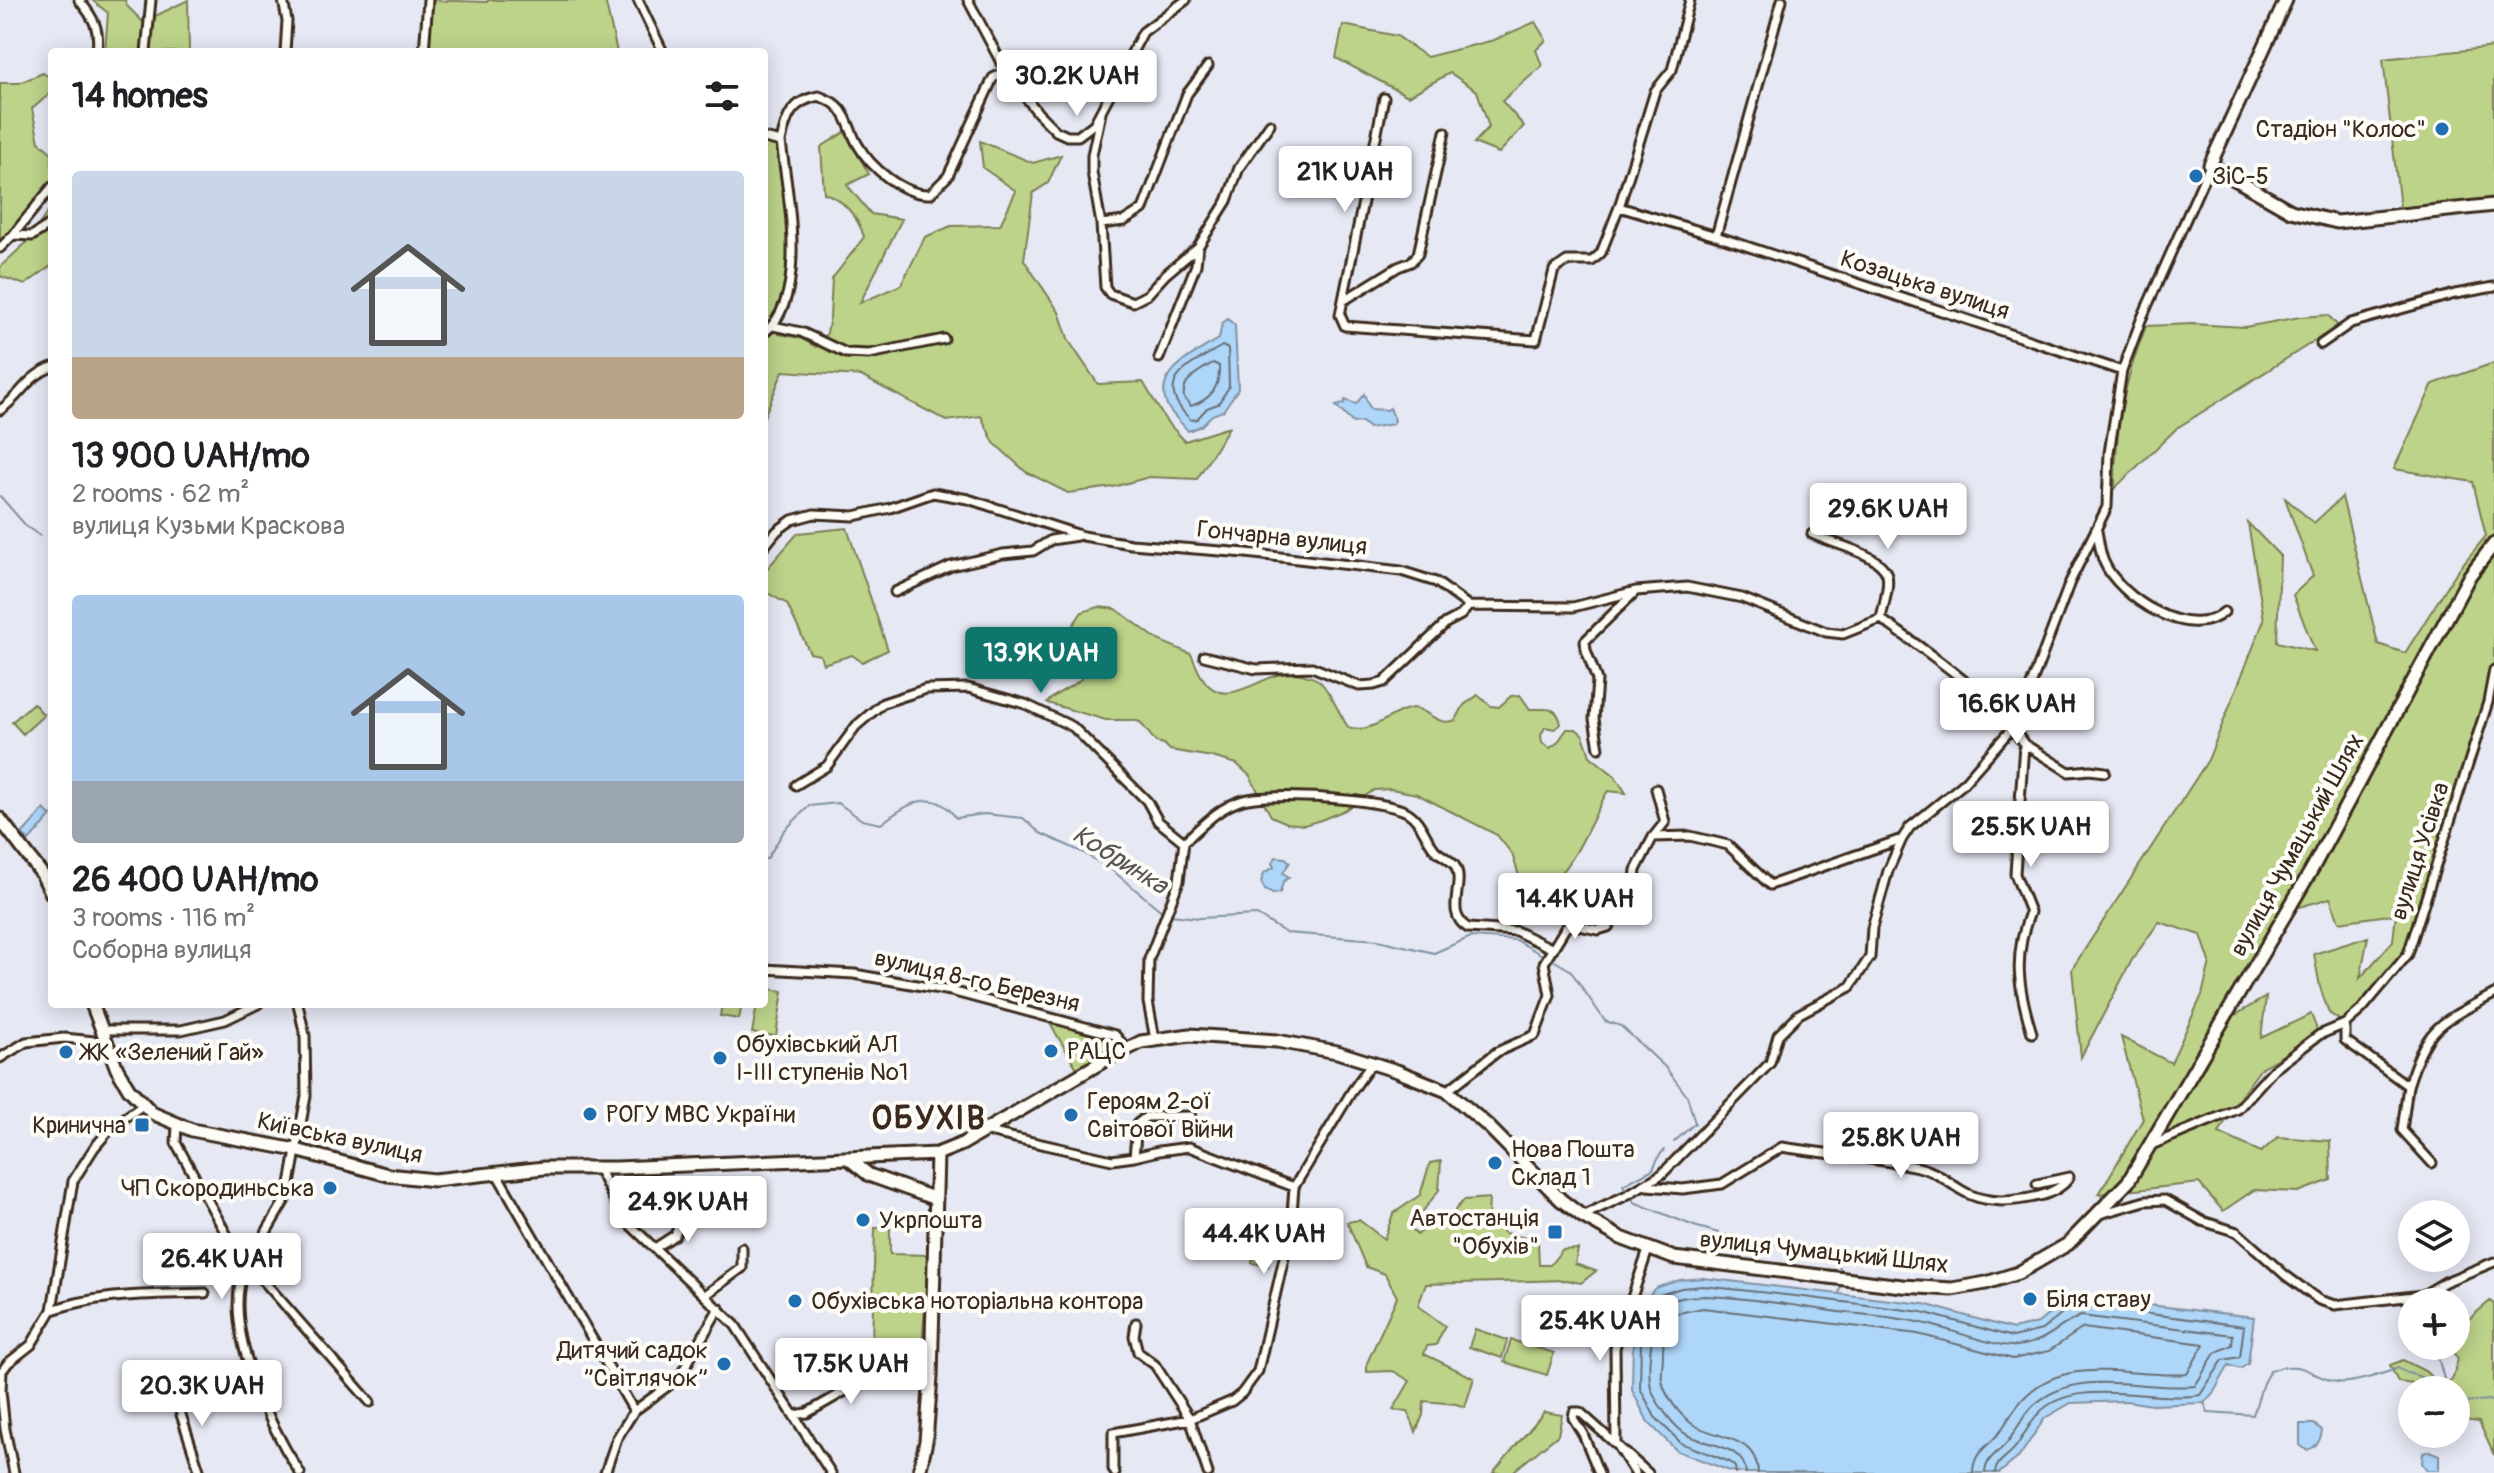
<!DOCTYPE html>
<meta charset="utf-8">
<style>
body{margin:0;font-family:Pangolin,sans-serif;background:#f2f2f2;color:#202124;height:100vh;display:flex;flex-direction:column;font-size:30px;white-space:nowrap}
*{box-sizing:border-box;margin:0}
p{font-size:26px;color:#757577}
.icon{flex:none;width:44px;height:44px;fill:none;stroke:currentColor;stroke-width:2;stroke-linecap:round;stroke-linejoin:round}
.map{position:relative;flex:1;overflow:hidden}
.drawer{position:absolute;left:48px;top:48px;width:720px;height:960px;display:flex;flex-direction:column;background:#fff;border-radius:8px;box-shadow:0 4px 20px #0003}
.drawer>*{flex:none}
.fabs{position:absolute;left:2398px;top:1200px;display:grid;gap:16px}
.fabs a{display:grid;place-items:center;width:72px;height:72px;border-radius:50%;background:#fff;box-shadow:0 4px 20px #0003;font-size:40px}
.price{position:absolute;translate:-50% -68px;padding:0 18px;border-radius:8px;background:#fff;color:#222;font-size:26px;line-height:52px;filter:drop-shadow(0 2px 4px #0008)}
.price::after{content:'';position:absolute;left:50%;top:48px;width:24px;height:18px;margin-left:-12px;background:inherit;clip-path:polygon(0 0,100% 0,50% 100%)}
.price.current{background:#0f766e;color:#fff}
ul{padding:0;list-style:none}
li{display:grid;align-content:center;gap:16px;height:424px;padding:0 24px}
li span{display:grid;place-items:center;height:248px;border-radius:8px;color:#555}
li>.icon{margin-inline-start:auto}
span .icon{width:144px;height:144px;fill:#fffc;stroke-width:1}
li b{font-size:34px}
h2{display:flex;justify-content:space-between;align-items:center;height:96px;padding:0 24px;font-size:34px}
.map>svg:first-child{display:block}
.green{fill:#bdd38a;stroke:#7c7e54;stroke-width:2}
.water{fill:#aed6f8;stroke:#8091a1;stroke-width:2}
.lines{fill:none;stroke-linecap:round;stroke-linejoin:round}
.shore{stroke:#696f75;stroke-width:2}
.stream{stroke:#8091a1;stroke-width:2}
.street-casing{stroke:#3b2a1e;stroke-width:13}
.primary-casing{stroke:#3b2a1e;stroke-width:17}
.street{stroke:#fdfcf7;stroke-width:7}
.primary{stroke:#fdfcf7;stroke-width:11}
.poi-dot{fill:#1f6fb2;stroke:#fdfcf7;stroke-width:3}
.labels{text-anchor:middle;dominant-baseline:central;stroke-width:8;stroke-linejoin:round;paint-order:stroke}
.poi-label{font-size:24px;fill:#3b2a1e;stroke:#fdfcf7;text-anchor:start}
.street-label{font-size:24px;fill:#3b2a1e;stroke:#fdfcf7}
.water-label{font-size:26px;font-style:italic;fill:#585554;stroke:#fdfcf7}
.district-label{font-size:32px;font-weight:bold;letter-spacing:2px;fill:#3b2a1e;stroke:#fdfcf7}
</style>
<div class="map">
<svg width="2494" height="1473" viewBox="0 0 2494 1473">
<rect width="100%" height="100%" fill="#e6e8f4"/>
<filter id="ink" filterUnits="userSpaceOnUse"><feTurbulence type="fractalNoise" baseFrequency=".0125" numOctaves="2"/><feDisplacementMap in="SourceGraphic" scale="16" xChannelSelector="R" yChannelSelector="G"/><feConvolveMatrix kernelMatrix="1 2 1 2 8 2 1 2 1" color-interpolation-filters="sRGB"/></filter>
<g filter="url(#ink)">
<path class="green" d="M92,0H125L127,6L143,22L188,0L189,52H105L108,13Z
M428,0L487,2L488,0H605L617,52H424Z
M1535,22L1546,40L1536,50L1542,66L1502,101L1524,126L1499,153L1474,143L1489,127L1477,91L1450,73L1408,96L1336,58L1343,25L1397,36L1427,57L1494,40Z
M2494,47V199L2400,208L2383,59Z
M43,73L52,79V92L32,109L39,142L52,153V182L15,228L0,242V83H19Z
M845,132L869,174L847,185L871,214L902,219L860,303L901,285L925,237L951,226L1000,225L1016,191L983,168L980,141L1033,163L1061,155L1048,183L1033,193L1024,260L1059,312L1069,341L1098,384L1143,382L1166,421L1185,441L1229,427L1197,479L1149,477L1113,487L1068,493L1026,472L994,443L981,416L947,421L861,376L783,371L764,417V142L777,146C784,193 796,244 786,291C784,304 774,313 773,326L779,334L800,338L816,347L827,333L830,317L832,279L864,237C859,218 842,198 824,193L821,147Z
M52,206V265L25,285L0,276V267L27,242Z
M2328,315L2338,326L2177,428L2115,488C2115,428 2124,382 2146,326L2192,324L2245,327L2300,317Z
M2494,363V670L2488,702L2408,954L2345,1024L2329,1013L2320,987L2314,954L2368,937L2360,978L2393,941L2396,914L2339,922L2330,898L2279,913L2210,1030L2266,997L2261,1038L2311,1014L2319,1035L2262,1067L2234,1105L2219,1133L2261,1152L2278,1137L2330,1141L2331,1180L2298,1192L2254,1190L2223,1211L2199,1183L2099,1194L2143,1119L2121,1037L2171,1063L2202,995L2210,962L2201,935L2159,922L2132,960L2081,1057L2072,969L2208,760L2264,620L2248,523L2280,556L2277,642L2315,651L2293,595L2313,576L2285,498L2314,523L2342,497L2378,644L2405,653L2457,571L2486,536L2473,482L2394,469L2433,384Z
M847,528L888,650L862,662L852,655L823,664L820,655L810,653L787,604L764,591V572L798,533Z
M1099,607L1116,609L1158,640L1191,654C1195,662 1197,670 1202,677C1224,714 1262,674 1287,673C1296,672 1311,676 1318,680C1327,685 1341,717 1348,727C1371,735 1388,714 1408,709C1426,704 1434,728 1456,720L1464,705L1478,695L1491,706L1499,707L1511,696L1520,695L1530,709C1546,710 1557,704 1561,724L1554,729L1545,727L1541,735L1542,743L1550,748L1557,743L1567,729H1576L1583,735L1590,756L1615,776L1626,793L1608,791C1592,813 1564,907 1522,885L1512,854L1497,835L1417,794L1391,789L1374,790L1345,810L1321,820L1304,825L1287,823L1271,816L1250,776L1237,764L1212,757L1170,750L1164,744L1156,742L1140,722L1132,720H1106L1047,703C1062,684 1093,687 1085,656C1082,645 1074,637 1073,625L1082,612Z
M33,703L44,715L23,734L12,722Z
M764,988L783,991L776,1036L752,1033L757,1004H764Z
M722,1004H742L739,1019L720,1016Z
M1049,1022L1104,1039C1110,1056 1091,1062 1078,1070Z
M1441,1161L1439,1190L1411,1227L1417,1235L1431,1224L1456,1223L1455,1210L1464,1200L1489,1198L1488,1217L1505,1233L1538,1241L1539,1265H1550L1562,1250L1578,1249L1575,1264L1596,1271L1581,1283L1566,1280L1426,1284L1418,1306L1445,1326L1436,1345L1427,1346L1424,1354L1474,1378L1465,1407L1456,1404L1424,1401L1423,1415L1416,1432L1408,1411L1393,1410L1410,1381L1393,1371L1367,1372V1363L1397,1297L1385,1274L1366,1267L1347,1222L1359,1220L1384,1239L1393,1214L1420,1195L1430,1163Z
M875,1228H890V1254L929,1255L919,1385L871,1383Z
M1257,1237L1274,1240L1268,1266L1252,1263Z
M2490,1301L2494,1304V1455L2479,1422L2456,1419V1390H2421L2422,1385L2398,1382L2390,1365L2403,1360L2425,1371L2440,1385L2452,1380L2458,1359L2450,1346H2456V1330Z
M1475,1329L1507,1340L1502,1358L1469,1347Z
M1511,1340L1554,1353L1547,1375L1504,1362Z
M1544,1412L1562,1415L1558,1435L1515,1470L1517,1473H1493Z"/>
<path class="water" d="M1228,319L1235,326L1238,389L1223,411L1212,415L1201,426L1188,431C1182,423 1172,415 1168,407C1150,373 1197,352 1219,339L1222,323Z
M1364,394L1370,409L1387,410L1390,408L1395,420L1393,424L1369,428L1362,422L1353,423L1336,406L1344,404L1345,400L1356,404Z
M44,809L51,816L29,841L22,834Z
M1276,857L1285,858L1290,862L1283,873L1289,877L1283,882L1280,893L1273,894L1265,890L1261,882L1264,873L1274,867L1272,863Z
M1703,1278L1924,1304L2013,1329L2038,1323L2058,1306L2078,1297L2254,1317L2248,1364L2240,1369L2229,1365L2214,1392L2204,1403L2152,1405L2126,1401L2071,1403L2045,1418L2019,1457L1999,1473H1746L1730,1471L1677,1451L1648,1422L1632,1390L1633,1340L1641,1306L1655,1288L1680,1280Z
M2300,1424H2314L2322,1430C2321,1440 2317,1448 2306,1450L2300,1445Z
M2429,1451L2439,1455V1470H2427L2422,1463L2423,1453Z"/>
<g class="lines">
<path class="shore" d="M1222,346L1228,349L1229,387L1218,404L1207,408L1197,419L1191,420C1150,381 1189,366 1222,346Z
M1213,363L1219,366C1220,388 1211,399 1191,406L1184,398C1181,380 1199,371 1213,363Z
M1736,1473L1735,1467L1730,1462L1681,1443L1655,1417L1640,1388L1641,1341L1649,1310L1660,1295L1681,1288L1703,1286L1804,1297L1922,1312L2013,1337L2042,1330L2062,1313L2079,1305L2244,1326L2240,1357L2223,1360L2200,1395C2153,1403 2073,1375 2038,1414C2030,1423 2024,1435 2017,1445C2010,1456 1996,1460 1995,1473
M1746,1473C1744,1446 1709,1445 1689,1436C1675,1429 1652,1399 1650,1383C1648,1365 1651,1312 1668,1303C1678,1297 1693,1296 1704,1296C1746,1297 1789,1305 1831,1311C1861,1315 1892,1316 1922,1323C1944,1327 1998,1348 2016,1346C2047,1343 2056,1326 2081,1316L2233,1335L2232,1345L2215,1353L2195,1386C2142,1391 2078,1366 2034,1405C2024,1414 2017,1429 2009,1440C2000,1453 1986,1456 1985,1473
M1758,1473C1757,1436 1718,1439 1694,1425C1681,1417 1664,1395 1662,1380C1661,1372 1663,1363 1663,1355C1663,1342 1665,1324 1673,1314L1703,1308L1918,1334L2013,1359L2049,1351L2083,1328L2204,1344L2187,1374C2134,1379 2065,1352 2023,1399C2013,1409 2007,1423 1998,1434C1987,1448 1973,1452 1973,1473"/>
<path class="stream" d="M0,496L27,527L40,536
M49,543L52,545
M764,859H767L784,831L809,806L838,803L862,820L881,824C905,805 934,785 956,818L984,814L1023,818L1040,833L1082,852L1113,871L1164,913
M1170,915L1199,918L1257,915L1286,933L1378,940L1434,953L1471,937L1516,940L1542,955
M1553,960L1570,970L1605,1021L1621,1026L1666,1068L1687,1096L1695,1123L1674,1142
M1627,1191L1623,1185L1653,1169L1659,1156L1664,1150
M1631,1196L1634,1202L1694,1226L1750,1242L1835,1249V1261L1843,1273
M1839,1294L1841,1283
M2432,1295L2435,1296L2434,1302
M2435,1346L2447,1390
M2456,1395L2465,1402L2489,1400L2494,1403
M2204,1403L2208,1412L2253,1415L2263,1383L2270,1370C2309,1360 2305,1375 2337,1382C2349,1385 2386,1373 2398,1368C2406,1374 2409,1373 2418,1376C2428,1379 2433,1388 2443,1390"/>
<defs>
<path id="street" d="M79,0C94,18 100,29 97,52
M283,0L287,21L285,52
M638,0L663,52
M968,0L1006,72L1038,113L1056,131L1067,136H1078L1094,124L1143,32L1186,0
M146,52L151,0
M424,52L428,0
M1384,98L1340,315L1345,326L1536,340L1554,270L1567,261H1592L1601,253L1619,207L1655,91L1672,70L1690,0
M1101,113L1092,155V172L1101,224L1105,287L1110,294L1133,302L1147,295L1166,274L1198,247L1227,201L1239,168L1270,124
M764,138L781,142C787,192 810,298 764,333
M781,142C786,116 792,101 819,96C825,99 832,101 836,105C848,115 850,132 858,145C871,168 903,195 930,194L948,176L993,78L1006,72
M1619,207L1716,236L2122,371
M1101,224L1124,221L1143,209L1187,94L1208,66
M13,235L52,187
M1716,236L1782,0
M0,248L13,235L32,236L52,223
M1343,301L1398,267L1411,262L1418,254L1445,132
M773,326L801,332L846,353L869,354L944,339
M2321,344L2351,323L2455,294L2494,287
M1159,358L1196,265L1198,247
M0,410C21,396 26,377 52,367
M2097,531C2099,541 2100,553 2104,562C2119,597 2190,643 2224,612
M1812,534C1831,544 1881,553 1887,575C1890,586 1883,607 1881,619
M764,547L777,531L792,520L814,514L854,516L890,508L933,493L968,499L1083,536L1131,544L1246,553L1401,571L1436,582L1469,606L1573,607L1636,591L1687,587L1742,598L1826,632L1843,634L1881,619C1930,654 1990,694 2024,744
M895,592L951,566L1003,554L1033,551L1051,540L1077,536
M1204,656L1256,669L1312,667L1359,686L1374,685L1384,682L1446,623L1461,615L1469,606
M1599,748L1594,719L1597,680L1586,650L1585,641L1634,593
M796,785L827,766L856,726L883,703L926,689L968,688L1025,704L1073,727L1147,801L1158,821L1184,842L1179,881L1149,959L1148,1002L1155,1039
M1653,837L1690,836L1728,845L1770,885L1902,839
M1184,842C1203,825 1219,807 1243,800C1271,792 1383,799 1407,812C1422,821 1425,839 1436,851C1442,856 1451,860 1455,866C1466,884 1443,913 1468,928L1516,931L1553,949
M764,969L854,974L951,991L1115,1035L1126,1048
M298,1004L305,1036L306,1096L288,1195L245,1268L254,1270L370,1402
M2345,1024V1040L2408,1086L2402,1130L2432,1163
M101,1030H181L225,1020L258,1004
M2032,1033C2018,988 2013,957 2030,912L2015,874L2024,744L2069,772L2090,770L2105,772
M0,1058L26,1042L64,1038L105,1042
M2408,1086C2427,1025 2440,1023 2494,994
M1447,1091L1497,1052L1535,1035L1550,995L1544,963L1566,927L1574,925L1598,930L1608,927L1634,889L1636,870L1653,837L1665,822L1656,789
M1191,1116L1146,1117L1137,1124L1134,1157L1159,1151L1189,1147L1294,1187
M177,1126L176,1143L245,1268C220,1323 269,1425 300,1473
M984,1131L1112,1160L1134,1157
M2149,1146L2238,1109L2273,1070L2319,1035L2345,1024L2362,1009L2408,954L2488,702L2494,670
M598,1168L624,1219L735,1325L831,1473
M497,1174L634,1411
M1647,1186L1683,1189L1722,1184L1782,1147C1827,1154 1873,1158 1918,1167C1936,1171 1946,1181 1961,1190C1985,1205 2013,1202 2039,1196C2049,1194 2065,1186 2069,1177L2037,1184
M2100,1214L2145,1201L2165,1200L2202,1221L2237,1232L2285,1275L2319,1300L2335,1305L2423,1295L2445,1282L2494,1262
M1582,1216L1625,1196L1662,1174L1770,1063L1778,1035L1799,1014L1850,987L1870,957L1872,928L1888,871L1902,839L1910,827L1962,785L2013,727L2025,701L2070,582L2107,507L2109,453L2122,371L2141,320L2210,165
M655,1248L675,1235L684,1211
M705,1295L742,1268V1248
M52,1310C101,1293 153,1295 205,1293
M174,1393L200,1473
M794,1415L807,1413L847,1390L843,1350
M14,1473L5,1429L1,1391L2,1371L8,1363L31,1345L52,1310L73,1181L94,1148L112,1127L143,1105
M605,1473L617,1438L634,1411L679,1378L719,1308
M1115,1473L1113,1469V1433L1190,1419L1155,1365L1138,1352L1134,1336L1136,1323
M1208,1473L1190,1419L1232,1401L1242,1393L1258,1371L1291,1227L1294,1187L1352,1091L1372,1063
M1599,1473L1583,1434L1573,1418L1574,1412H1580L1648,1473
M1635,1473L1616,1443L1615,1348L1648,1250"/>
<path id="primary" d="M2286,0L2210,165L2291,211L2337,222L2494,205
M0,819L42,874L52,894
M92,1004L117,1069L129,1089L152,1113L192,1130L296,1150L388,1175L434,1180L544,1168H617L937,1154L962,1144L1107,1059L1141,1042L1190,1035L1277,1041L1337,1052L1397,1071L1447,1091L1488,1126L1561,1200L1582,1216L1621,1238L1674,1258L1902,1286L1952,1289L1986,1283L2018,1273L2068,1244L2128,1182L2312,869L2470,575L2494,544
M848,1158L869,1175L936,1199
M919,1473L926,1441L931,1377L937,1154"/>
</defs>
<use href="#street" class="street-casing"/>
<use href="#primary" class="primary-casing"/>
<use href="#street" class="street"/>
<use href="#primary" class="primary"/>
</g>
</g>
<g class="poi-dot">
<circle cx="2442" cy="129" r="8"/>
<circle cx="2196" cy="176" r="8"/>
<circle cx="1051" cy="1051" r="8"/>
<circle cx="66" cy="1052" r="8"/>
<circle cx="720" cy="1058" r="8"/>
<circle cx="590" cy="1114" r="8"/>
<circle cx="1071" cy="1115" r="8"/>
<rect x="134" y="1117" width="16" height="16" rx="4"/>
<circle cx="1495" cy="1163" r="8"/>
<circle cx="330" cy="1188" r="8"/>
<circle cx="863" cy="1220" r="8"/>
<rect x="1547" y="1224" width="16" height="16" rx="4"/>
<circle cx="2030" cy="1299" r="8"/>
<circle cx="795" cy="1301" r="8"/>
<circle cx="724" cy="1364" r="8"/>
</g>
<g class="labels">
<g class="poi-label">
<text x="2426" y="129" text-anchor="end">Стадіон "Колос"</text>
<text x="2212" y="176">ЗіС-5</text>
<text x="736" y="1044">Обухівський АЛ<tspan x="736" dy="28">І-ІІІ ступенів №1</tspan></text>
<text x="1067" y="1051">РАЦС</text>
<text x="82" y="1052">ЖК «Зелений Гай»</text>
<text x="1087" y="1101">Героям 2-ої<tspan x="1087" dy="28">Світової Війни</tspan></text>
<text x="606" y="1114">РОГУ МВС України</text>
<text x="126" y="1125" text-anchor="end">Кринична</text>
<text x="1511" y="1149">Нова Пошта<tspan x="1511" dy="28">Склад 1</tspan></text>
<text x="314" y="1188" text-anchor="end">ЧП Скородиньська</text>
<text x="1539" y="1218" text-anchor="end">Автостанція<tspan x="1539" dy="28">"Обухів"</tspan></text>
<text x="879" y="1220">Укрпошта</text>
<text x="2046" y="1299">Біля ставу</text>
<text x="811" y="1301">Обухівська ноторіальна контора</text>
<text x="708" y="1350" text-anchor="end">Дитячий садок<tspan x="708" dy="28">”Світлячок”</tspan></text>
</g>
<g class="street-label">
<text transform="translate(1925 285) rotate(18)">Козацька вулиця</text>
<text transform="translate(1282 538) rotate(6)">Гончарна вулиця</text>
<text transform="translate(2297 845) rotate(-61)">вулиця Чумацький Шлях</text>
<text transform="translate(2420 851) rotate(-72)">вулиця Усівка</text>
<text transform="translate(977 981) rotate(13)">вулиця 8-го Березня</text>
<text transform="translate(340 1138) rotate(12)">Київська вулиця</text>
<text transform="translate(1824 1252) rotate(6)">вулиця Чумацький Шлях</text>
</g>
<g class="water-label">
<text transform="translate(1120 860) rotate(32)">Кобринка</text>
</g>
<g class="district-label">
<text x="929" y="1119">ОБУХІВ</text>
</g>
</g>
</svg>
<div class="fabs">
<a><svg class="icon" aria-label="layers" viewBox="0 0 24 24"><path d="M12 4l9 5-9 5-9-5zM3 14l9 5 9-5"/></svg></a>
<a>+</a>
<a>−</a>
</div>
<b class="price" style="left:1077px;top:118px">30.2K UAH</b>
<b class="price" style="left:1345px;top:214px">21K UAH</b>
<b class="price" style="left:1888px;top:551px">29.6K UAH</b>
<b class="price current" style="left:1041px;top:695px">13.9K UAH</b>
<b class="price" style="left:2017px;top:746px">16.6K UAH</b>
<b class="price" style="left:2031px;top:869px">25.5K UAH</b>
<b class="price" style="left:1575px;top:941px">14.4K UAH</b>
<b class="price" style="left:1901px;top:1180px">25.8K UAH</b>
<b class="price" style="left:688px;top:1244px">24.9K UAH</b>
<b class="price" style="left:1264px;top:1276px">44.4K UAH</b>
<b class="price" style="left:222px;top:1301px">26.4K UAH</b>
<b class="price" style="left:1600px;top:1363px">25.4K UAH</b>
<b class="price" style="left:851px;top:1406px">17.5K UAH</b>
<b class="price" style="left:202px;top:1428px">20.3K UAH</b>
<section class="drawer">
<h2>14 homes<svg class="icon" aria-label="filters" viewBox="0 0 24 24"><path d="M4 7h16M4 17h16"/><circle cx="9" cy="7" r="2"/><circle cx="15" cy="17" r="2"/></svg></h2>
<ul>
<li><span style="background:linear-gradient(#c9d6e8 75%,#b9a48a 0)"><svg class="icon" aria-label="home" viewBox="0 0 24 24"><path d="M3 11l9-7 9 7M6 9v11h12V9"/></svg></span><div><b>13 900 UAH/mo</b><p>2 rooms · 62 m²</p><p>вулиця Кузьми Краскова</p></div></li>
<li><span style="background:linear-gradient(#a9c7e8 75%,#9aa5b1 0)"><svg class="icon" aria-label="home" viewBox="0 0 24 24"><path d="M3 11l9-7 9 7M6 9v11h12V9"/></svg></span><div><b>26 400 UAH/mo</b><p>3 rooms · 116 m²</p><p>Соборна вулиця</p></div></li>
</ul>
</section>
</div>
